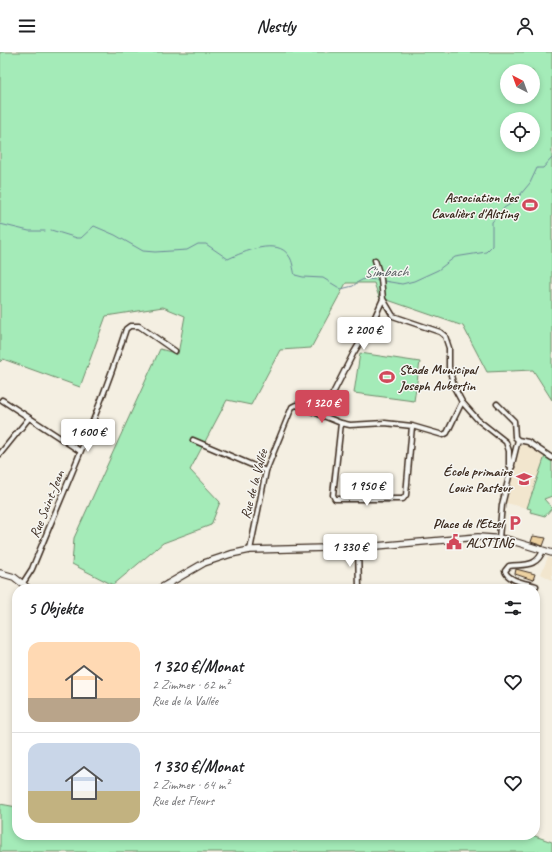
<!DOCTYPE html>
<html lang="de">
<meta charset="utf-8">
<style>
body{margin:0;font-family:Caveat,sans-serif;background:#f2f2f2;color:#202124;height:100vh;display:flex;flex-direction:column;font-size:15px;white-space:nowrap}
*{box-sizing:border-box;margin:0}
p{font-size:13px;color:#757577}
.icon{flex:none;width:22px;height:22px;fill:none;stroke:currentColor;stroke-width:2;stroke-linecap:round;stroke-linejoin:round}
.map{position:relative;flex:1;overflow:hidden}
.details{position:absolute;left:12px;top:532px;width:528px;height:256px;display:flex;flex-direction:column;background:#fff;border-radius:16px;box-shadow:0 2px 6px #0003}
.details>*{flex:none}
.needle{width:26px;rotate:319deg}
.tools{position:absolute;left:500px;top:12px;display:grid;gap:8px}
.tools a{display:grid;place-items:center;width:40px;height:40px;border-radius:50%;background:#fff;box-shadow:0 2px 6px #0003;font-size:20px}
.price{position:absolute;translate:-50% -34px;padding:0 9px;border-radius:4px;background:#fff;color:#222;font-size:13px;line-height:26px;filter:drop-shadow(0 1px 2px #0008)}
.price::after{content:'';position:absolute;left:50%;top:24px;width:12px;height:9px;margin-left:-6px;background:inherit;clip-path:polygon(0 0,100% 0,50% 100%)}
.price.current{background:#d1495b;color:#fff}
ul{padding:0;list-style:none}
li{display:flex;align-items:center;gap:12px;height:100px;padding:0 16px}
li+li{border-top:1px solid #e0e0e0}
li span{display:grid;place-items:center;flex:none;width:112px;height:80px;border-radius:12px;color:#555}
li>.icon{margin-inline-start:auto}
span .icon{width:48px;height:48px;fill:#fffc;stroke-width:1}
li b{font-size:17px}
h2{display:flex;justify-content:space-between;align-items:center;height:48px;padding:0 16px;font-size:17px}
header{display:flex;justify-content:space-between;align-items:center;height:52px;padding:0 16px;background:#fff;font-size:18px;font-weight:700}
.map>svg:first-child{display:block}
.built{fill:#f2e6ce}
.green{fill:#a4ebb8;stroke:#708a6b;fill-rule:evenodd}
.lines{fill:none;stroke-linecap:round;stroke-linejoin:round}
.stream{stroke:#6c8698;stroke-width:1}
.building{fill:#ecd1a1;stroke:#3b2a1e}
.minor-casing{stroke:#3b2a1e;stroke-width:7}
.secondary-casing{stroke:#3b2a1e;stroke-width:8}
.minor{stroke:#f6f6f2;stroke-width:4}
.secondary{stroke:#f6f6f2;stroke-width:5.5}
.labels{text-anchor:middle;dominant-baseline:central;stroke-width:3;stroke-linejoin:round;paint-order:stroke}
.poi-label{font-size:14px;font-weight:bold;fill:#3b2a1e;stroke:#f6f6f2;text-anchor:end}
.street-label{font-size:14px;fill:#3b2a1e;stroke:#f6f6f2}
.water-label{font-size:15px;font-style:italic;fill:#53585b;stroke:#f6f6f2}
</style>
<header><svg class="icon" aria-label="menu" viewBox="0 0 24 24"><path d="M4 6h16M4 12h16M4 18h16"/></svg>Nestly<svg class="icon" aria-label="person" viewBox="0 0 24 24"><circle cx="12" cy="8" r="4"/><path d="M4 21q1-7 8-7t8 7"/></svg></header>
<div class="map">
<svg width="552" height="800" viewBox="0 0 552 800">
<rect width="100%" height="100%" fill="#f4efe2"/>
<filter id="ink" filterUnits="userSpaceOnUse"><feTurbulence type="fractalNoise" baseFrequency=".025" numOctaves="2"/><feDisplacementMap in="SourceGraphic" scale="8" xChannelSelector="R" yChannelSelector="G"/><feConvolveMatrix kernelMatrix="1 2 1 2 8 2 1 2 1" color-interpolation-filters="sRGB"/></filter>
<g filter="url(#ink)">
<path class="built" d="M524,392L528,393L545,404L527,456L506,451L520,394Z
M548,505L552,507V528L541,522Z"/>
<path class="green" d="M0,0H552V348L533,318L487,320L463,274L379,245L374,231H346L311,296L280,298L251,353L227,348L190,418L220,450L211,473L163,491L113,533L72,512L74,486L160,297L178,302L185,264L163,255L106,264L80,335L3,307L0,310ZM507,19H533V45H507ZM507,67H533V93H507Z
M360,301L420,310L414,349L354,341Z
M545,404L552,409V444L544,447L552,456L545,464L530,460L531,457L527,456Z
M0,752L17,755V783H532L552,790V800H0Z"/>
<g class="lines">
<path class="stream" d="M0,172L29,179H45
M51,178L77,186H81L94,174L115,183L143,199L155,200L187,198L198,192H206L228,207C243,200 278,185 289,204C293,209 293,217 295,223L303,225L323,226L341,237L353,234L358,230L364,227L380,228
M384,229L402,232L414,229L438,218L455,205L486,200L492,194V170L504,156L515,149L530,131L537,116H543L552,106"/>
</g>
<path class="building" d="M533,484L546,486L543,494L531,490Z
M516,517L535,522L533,528L515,522Z"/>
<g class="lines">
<defs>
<path id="minor" d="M383,247L393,264L440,280L445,284L449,296V315L454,335L462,350L478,368L506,390L509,399V413L512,415
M2,348L80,399
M497,352L514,369L515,385L518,388
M322,363L353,302L374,267L383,247L381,227L375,208
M341,371L333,443L335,447H403L406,443L412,374
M193,388L266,419
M518,388L528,390L552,406
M0,402L29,366
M499,486L502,453L518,388
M358,495L359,537
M250,498L266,419L292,355L296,353L341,371L350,373L385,371L412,374L443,383L447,381L462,350
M23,531L32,517C64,438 100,359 126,277L130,274H139L175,299
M167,532L173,537
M536,534C526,531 508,529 505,519L509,514C523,512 537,516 543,498"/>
<path id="secondary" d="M0,521L14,525L29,537
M159,537L204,511L231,502L250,498L365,495L478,485L506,487L552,501"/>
</defs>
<use href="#minor" class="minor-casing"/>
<use href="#secondary" class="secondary-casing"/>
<use href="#minor" class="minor"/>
<use href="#secondary" class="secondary"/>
</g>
</g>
<defs>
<symbol id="stadium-bare" viewBox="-9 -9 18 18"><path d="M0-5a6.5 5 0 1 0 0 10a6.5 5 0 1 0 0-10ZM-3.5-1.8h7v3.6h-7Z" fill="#d1495b" stroke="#f6f6f2" stroke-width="2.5" paint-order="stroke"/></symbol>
<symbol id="school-bare" viewBox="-9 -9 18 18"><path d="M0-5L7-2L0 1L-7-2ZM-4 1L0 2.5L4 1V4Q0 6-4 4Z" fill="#d1495b" stroke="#f6f6f2" stroke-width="2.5" paint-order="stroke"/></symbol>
<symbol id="parking-bare" viewBox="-9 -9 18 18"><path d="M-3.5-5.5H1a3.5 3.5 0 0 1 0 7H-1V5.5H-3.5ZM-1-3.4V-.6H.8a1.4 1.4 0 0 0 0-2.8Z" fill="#d1495b" stroke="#f6f6f2" stroke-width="2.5" paint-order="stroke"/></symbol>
<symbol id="civic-bare" viewBox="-9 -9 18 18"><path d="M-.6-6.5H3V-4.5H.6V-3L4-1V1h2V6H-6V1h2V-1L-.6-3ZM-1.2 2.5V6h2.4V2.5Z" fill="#d1495b" stroke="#f6f6f2" stroke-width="2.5" paint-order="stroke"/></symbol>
</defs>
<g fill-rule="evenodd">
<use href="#stadium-bare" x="519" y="142" width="22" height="22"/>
<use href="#stadium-bare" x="376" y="314" width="22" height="22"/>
<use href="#school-bare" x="513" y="416" width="22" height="22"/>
<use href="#parking-bare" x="504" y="460" width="22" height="22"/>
<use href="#civic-bare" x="443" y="479" width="22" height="22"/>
</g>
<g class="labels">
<g class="poi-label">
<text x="518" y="145">Association des<tspan x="518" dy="16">Cavalièrs d'Alsting</tspan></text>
<text x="399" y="317" text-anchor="start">Stade Municipal<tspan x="399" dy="16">Joseph Aubertin</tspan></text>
<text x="512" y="419">École primaire<tspan x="512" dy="16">Louis Pasteur</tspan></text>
<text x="503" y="471">Place de l'Etzel</text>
<text x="466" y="490" text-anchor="start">ALSTING</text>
</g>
<g class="street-label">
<text transform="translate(254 432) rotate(-75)">Rue de la Vallée</text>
<text transform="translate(47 452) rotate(-68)">Rue Saint-Jean</text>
</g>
<g class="water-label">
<text transform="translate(386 220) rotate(-1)">Simbach</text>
</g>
</g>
</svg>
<div class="tools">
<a><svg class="needle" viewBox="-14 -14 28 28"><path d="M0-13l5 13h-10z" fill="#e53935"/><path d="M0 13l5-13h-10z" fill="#757577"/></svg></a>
<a><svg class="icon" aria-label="locate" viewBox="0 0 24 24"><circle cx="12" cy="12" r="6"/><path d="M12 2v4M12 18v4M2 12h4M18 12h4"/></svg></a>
</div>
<b class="price" style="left:364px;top:299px">2 200 €</b>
<b class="price current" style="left:322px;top:372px">1 320 €</b>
<b class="price" style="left:88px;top:401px">1 600 €</b>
<b class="price" style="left:367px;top:455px">1 950 €</b>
<b class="price" style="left:350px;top:516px">1 330 €</b>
<section class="details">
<h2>5 Objekte<svg class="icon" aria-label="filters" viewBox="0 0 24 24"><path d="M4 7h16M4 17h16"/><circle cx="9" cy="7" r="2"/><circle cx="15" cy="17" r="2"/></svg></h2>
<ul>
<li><span style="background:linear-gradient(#ffd9b3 70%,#b9a48a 0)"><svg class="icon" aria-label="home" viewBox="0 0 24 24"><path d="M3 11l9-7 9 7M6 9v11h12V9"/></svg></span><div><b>1 320 €/Monat</b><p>2 Zimmer · 62 m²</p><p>Rue de la Vallée</p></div><svg class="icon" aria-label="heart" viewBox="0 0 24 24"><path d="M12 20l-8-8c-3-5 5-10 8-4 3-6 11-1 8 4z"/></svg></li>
<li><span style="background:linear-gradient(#c9d6e8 60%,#c2b280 0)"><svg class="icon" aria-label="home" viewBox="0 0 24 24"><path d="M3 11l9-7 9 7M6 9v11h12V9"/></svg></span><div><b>1 330 €/Monat</b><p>2 Zimmer · 64 m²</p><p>Rue des Fleurs</p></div><svg class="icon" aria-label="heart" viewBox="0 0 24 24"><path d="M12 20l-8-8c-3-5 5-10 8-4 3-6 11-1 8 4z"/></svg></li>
</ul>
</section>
</div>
